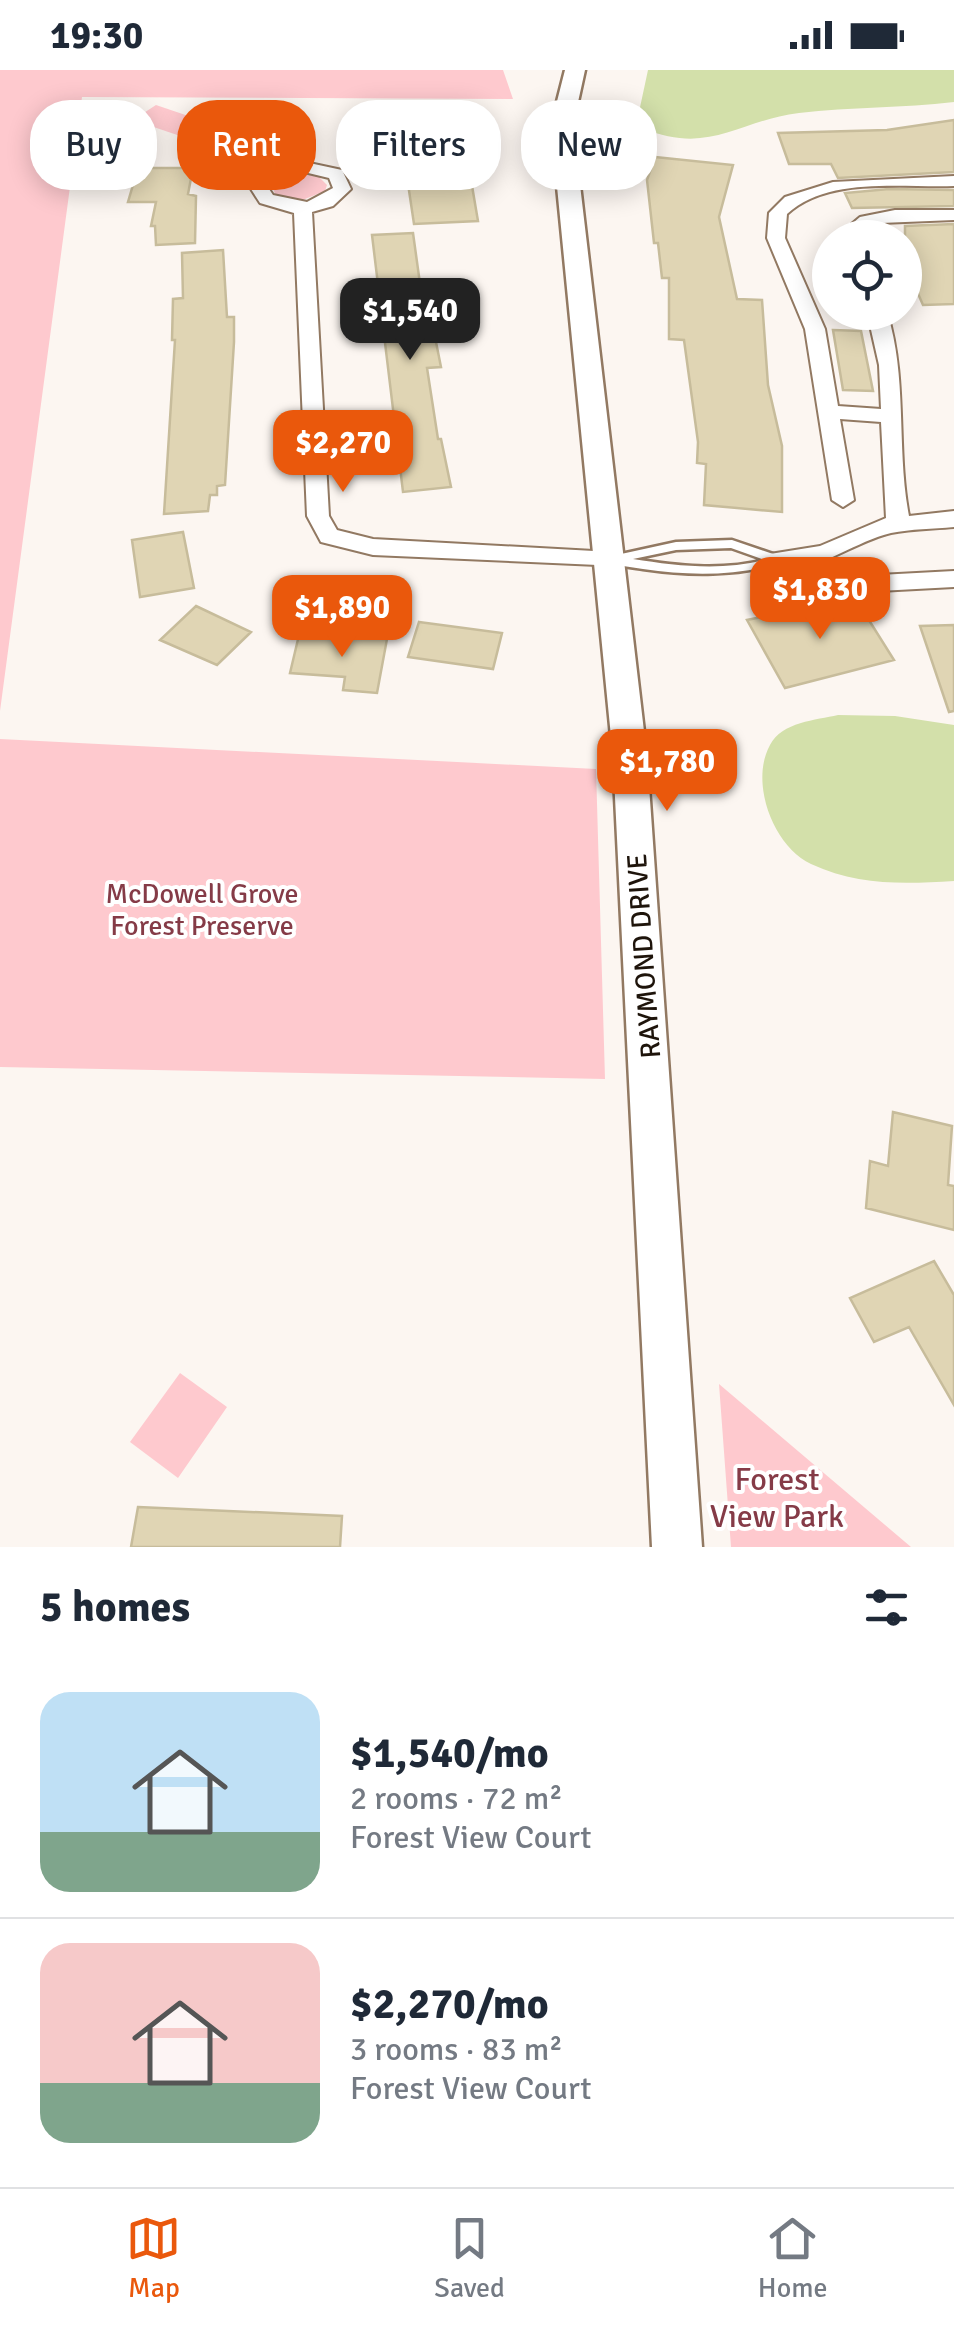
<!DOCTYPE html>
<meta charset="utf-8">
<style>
body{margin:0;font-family:Signika,sans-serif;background:#f2f2f3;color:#1f2937;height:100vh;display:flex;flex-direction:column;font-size:38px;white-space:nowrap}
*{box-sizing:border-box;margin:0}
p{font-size:32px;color:#747a83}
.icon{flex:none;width:55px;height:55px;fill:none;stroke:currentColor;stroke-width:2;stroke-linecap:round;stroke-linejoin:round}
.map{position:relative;height:1477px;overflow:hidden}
.sheet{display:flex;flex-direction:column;background:#fff;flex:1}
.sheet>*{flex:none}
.banner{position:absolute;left:30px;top:30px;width:895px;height:90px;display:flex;gap:20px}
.tools{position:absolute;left:812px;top:150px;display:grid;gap:20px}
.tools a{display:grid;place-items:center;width:110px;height:110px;border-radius:50%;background:#fff;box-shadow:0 5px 25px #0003;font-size:50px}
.price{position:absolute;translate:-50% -85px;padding:0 22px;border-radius:20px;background:#ea580c;color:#fff;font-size:32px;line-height:65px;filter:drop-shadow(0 2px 5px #0008)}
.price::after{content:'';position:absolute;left:50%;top:60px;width:30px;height:22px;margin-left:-15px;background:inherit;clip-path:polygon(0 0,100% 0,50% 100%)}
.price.on{background:#222;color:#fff}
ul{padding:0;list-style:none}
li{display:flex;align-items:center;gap:30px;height:250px;padding:0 40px}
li+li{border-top:2px solid #e0e1e3}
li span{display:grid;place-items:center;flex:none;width:280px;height:200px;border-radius:30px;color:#555}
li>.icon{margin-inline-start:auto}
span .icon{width:120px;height:120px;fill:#fffc;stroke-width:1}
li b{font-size:42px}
h2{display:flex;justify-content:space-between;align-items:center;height:120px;padding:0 40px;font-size:42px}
.chip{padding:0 35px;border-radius:40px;background:#fff;box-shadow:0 5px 25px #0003;font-size:35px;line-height:90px}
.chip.on{background:#ea580c;color:#fff}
.status{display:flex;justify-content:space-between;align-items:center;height:70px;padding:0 50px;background:#fff;direction:ltr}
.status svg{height:28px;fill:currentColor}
.menu{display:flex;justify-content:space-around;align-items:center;height:140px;border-top:2px solid #e0e1e3;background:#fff;font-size:28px;color:#747a83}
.menu a{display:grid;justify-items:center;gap:5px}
.menu .on{color:#ea580c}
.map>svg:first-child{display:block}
.green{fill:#fec9ce}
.water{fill:#d3e0aa}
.building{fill:#e0d5b4;stroke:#c7bc9b;stroke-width:2.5}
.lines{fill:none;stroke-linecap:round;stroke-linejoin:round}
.service-casing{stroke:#927962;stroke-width:5}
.minor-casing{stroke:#927962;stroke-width:4}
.tertiary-casing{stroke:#927962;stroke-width:5}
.service{fill:#fff;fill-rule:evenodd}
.minor{fill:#fff;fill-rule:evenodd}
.tertiary{fill:#fff;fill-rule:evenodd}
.labels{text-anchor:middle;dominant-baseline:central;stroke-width:8;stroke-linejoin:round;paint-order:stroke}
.park-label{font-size:28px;fill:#853b47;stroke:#fff}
.street-label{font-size:28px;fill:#1e140b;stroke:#fff}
.near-park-label{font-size:32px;fill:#853b47;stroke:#fff}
</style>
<div class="status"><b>19:30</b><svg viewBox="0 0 49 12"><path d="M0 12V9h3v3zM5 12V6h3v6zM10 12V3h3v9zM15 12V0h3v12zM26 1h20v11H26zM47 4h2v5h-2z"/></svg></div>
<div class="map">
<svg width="954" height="1477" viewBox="0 0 954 1477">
<rect width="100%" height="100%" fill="#fcf6f1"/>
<path class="green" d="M0,0H503L513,29L82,27L0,641Z
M156,35L215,55L192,70L133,50Z
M303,103L319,107L327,115L325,121L300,131L275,124L273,118L280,109Z
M0,669L596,699L605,1009L0,997Z
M180,1303L227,1337L178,1408L130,1372Z
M719,1314L911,1477H731Z"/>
<path class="water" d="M648,0H954V32C903,38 851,37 799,43C736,51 710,86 642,58L639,42Z
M838,645L895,646L954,655V811C904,814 858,816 811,794C774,777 749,713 770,675C782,652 816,650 838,645Z"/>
<path class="building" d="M954,50V102L838,108L831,94H789L778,63L887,60Z
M370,52L422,67L452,107L470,104L478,151L414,154L407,107Z
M655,87L733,95L719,147L737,229L762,230L768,315L782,376V442L704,435L706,394L697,393L698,372L684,270L669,269V208H662L658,173H654L647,110Z
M138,98H193L188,124L196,126L195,173L156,175L155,156H151L156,132H128Z
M889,119L954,120V136L852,138L845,123Z
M954,154V234L923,235L905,194V156Z
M413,163L426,257H433L441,297L427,298L438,369H441L451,417L403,422L372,165Z
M223,180L227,247H234V272L225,415L217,416V425H210L208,441L164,444L175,270H172L173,229L183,228L182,183Z
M833,260L861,261L873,321L843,320Z
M183,462L194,518L140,527L132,470Z
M855,528L894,590L785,618L747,550Z
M196,536L251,562L217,595L160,570Z
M419,552L502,563L493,599L408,587Z
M954,555V641L949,642L920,556Z
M299,565L387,569L377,623L343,620L345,607L290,603Z
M893,1042L952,1056L948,1115L954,1116V1160L866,1138L870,1091L888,1096Z
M934,1191L954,1225V1335L909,1257L874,1272L850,1228Z
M138,1437L342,1446L340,1477H131Z"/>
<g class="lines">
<defs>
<path id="service" d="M732,470L782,487L784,490L782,493C735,506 691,506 643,499C630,497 616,496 606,490L612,486L676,472ZM731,478L765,490C721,501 677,496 633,489L676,480Z"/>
<path id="minor" d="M300,91L342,100L351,119L333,136L312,142L329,446L337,460L373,469L612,482L624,490L620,496L373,485L321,472L307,446L294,143L260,133L251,119L264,101ZM300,101L329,108L333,118L307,132L273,125L269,119L272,112Z
M954,106V116C902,118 828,106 787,144L785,168L825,259L838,336L881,339L879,295L867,242H887C908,309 896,378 909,446L954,441V457C933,459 911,459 891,463C851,472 813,508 770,496L766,490L770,484L820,476L886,448L881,352L840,349L854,430L843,437L832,430L805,259L767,168L769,143L785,127L833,112Z
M895,140H954V150L881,153L855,168H835L860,147Z
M954,501V517L879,521L867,513L879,505Z"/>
<path id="tertiary" d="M565,0H585L573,55L647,687L702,1477H652L613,687L551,55Z"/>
</defs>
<use href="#service" class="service-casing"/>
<use href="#minor" class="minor-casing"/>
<use href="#tertiary" class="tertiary-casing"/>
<use href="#service" class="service"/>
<use href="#minor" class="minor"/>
<use href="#tertiary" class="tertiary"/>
</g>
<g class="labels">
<g class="park-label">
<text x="202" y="824">McDowell Grove<tspan x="202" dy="32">Forest Preserve</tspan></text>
</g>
<g class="street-label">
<text transform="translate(644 886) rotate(-94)">RAYMOND DRIVE</text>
</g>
<g class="near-park-label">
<text x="777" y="1409">Forest<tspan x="777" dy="37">View Park</tspan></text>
</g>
</g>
</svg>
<div class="tools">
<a><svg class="icon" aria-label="locate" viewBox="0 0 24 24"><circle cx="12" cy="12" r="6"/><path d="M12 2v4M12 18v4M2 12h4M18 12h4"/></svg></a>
</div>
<b class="price on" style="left:410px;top:293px">$1,540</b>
<b class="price" style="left:343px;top:425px">$2,270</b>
<b class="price" style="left:820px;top:572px">$1,830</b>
<b class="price" style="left:342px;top:590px">$1,890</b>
<b class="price" style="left:667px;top:744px">$1,780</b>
<div class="banner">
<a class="chip">Buy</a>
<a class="chip on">Rent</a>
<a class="chip">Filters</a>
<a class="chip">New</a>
</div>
</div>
<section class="sheet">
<h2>5 homes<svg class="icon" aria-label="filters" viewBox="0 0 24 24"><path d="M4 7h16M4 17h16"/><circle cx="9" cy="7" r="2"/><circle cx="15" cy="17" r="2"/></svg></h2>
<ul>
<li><span style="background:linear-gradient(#bfe0f5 70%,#7fa58c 0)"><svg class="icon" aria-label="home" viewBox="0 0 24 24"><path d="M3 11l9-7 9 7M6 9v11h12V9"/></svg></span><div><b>$1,540/mo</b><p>2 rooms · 72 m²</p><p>Forest View Court</p></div></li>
<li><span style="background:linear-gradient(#f6c9c9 70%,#7fa58c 0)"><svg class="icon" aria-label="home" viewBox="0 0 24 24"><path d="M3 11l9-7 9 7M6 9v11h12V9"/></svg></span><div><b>$2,270/mo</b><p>3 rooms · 83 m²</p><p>Forest View Court</p></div></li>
</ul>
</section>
<nav class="menu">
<a class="on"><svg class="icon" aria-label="map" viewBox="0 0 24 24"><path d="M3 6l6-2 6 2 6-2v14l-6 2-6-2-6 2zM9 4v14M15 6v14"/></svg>Map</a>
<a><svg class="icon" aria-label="saved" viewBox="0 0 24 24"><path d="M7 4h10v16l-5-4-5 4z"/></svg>Saved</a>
<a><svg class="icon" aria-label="home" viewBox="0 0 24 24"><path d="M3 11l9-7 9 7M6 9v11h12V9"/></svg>Home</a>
</nav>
